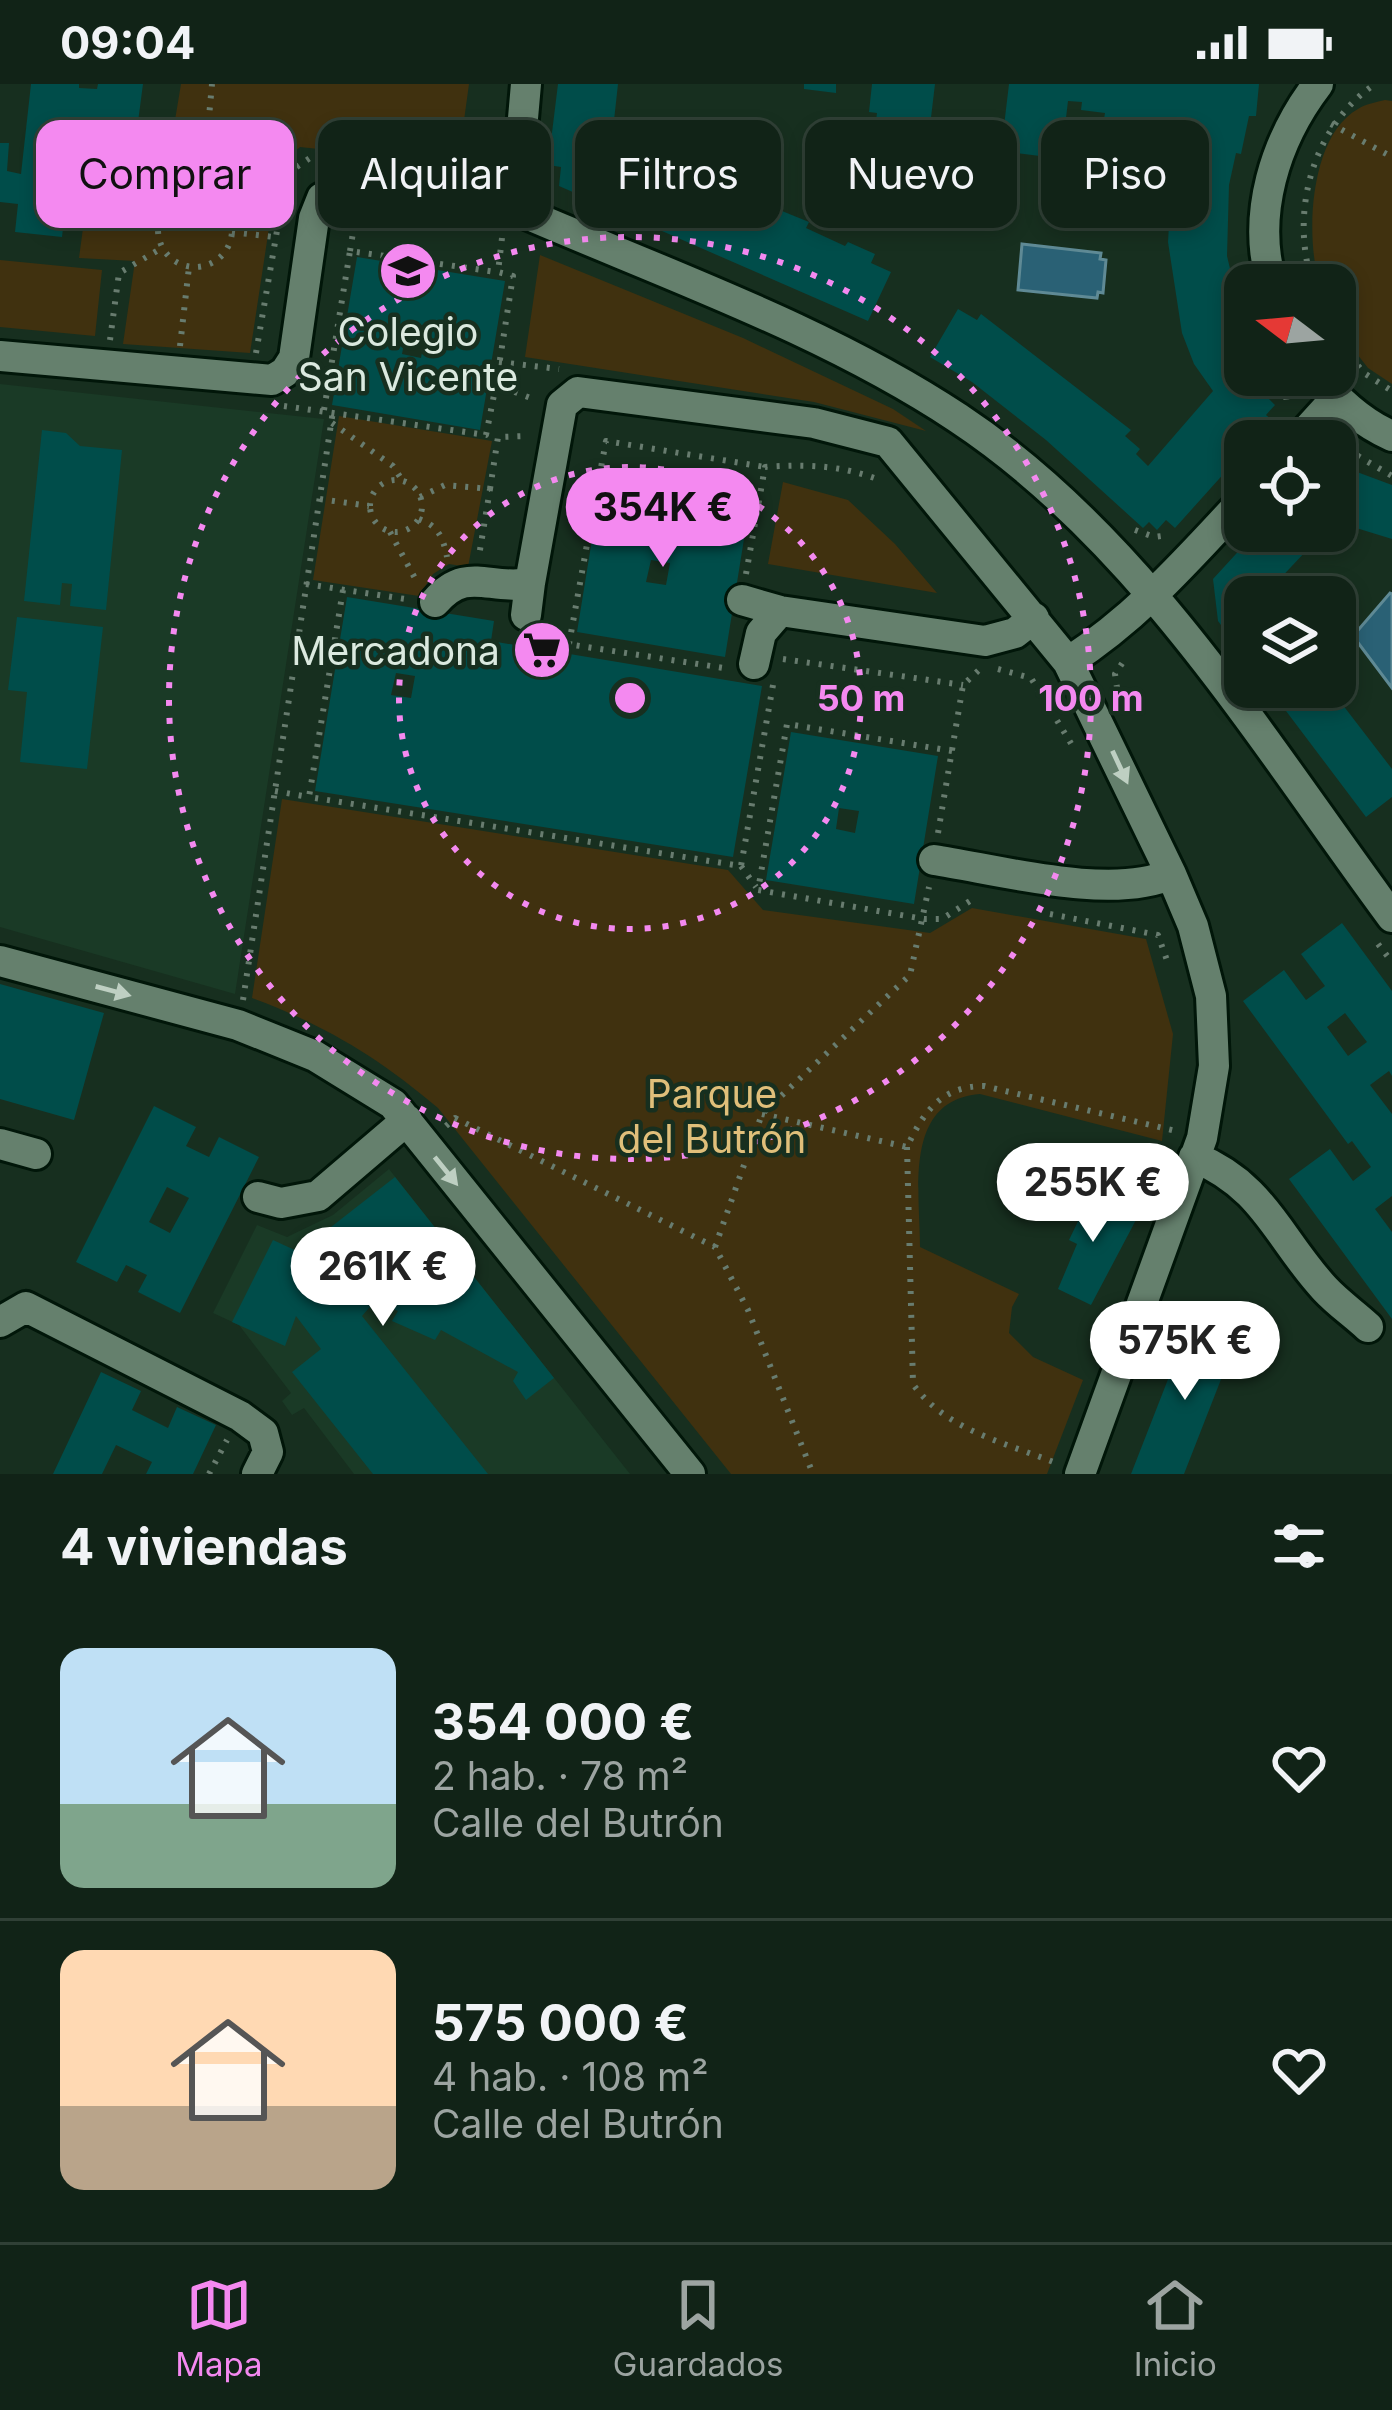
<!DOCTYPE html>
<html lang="es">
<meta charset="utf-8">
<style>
body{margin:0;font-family:Inter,sans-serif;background:#1a2b20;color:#f1f3f6;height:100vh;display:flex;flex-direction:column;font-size:45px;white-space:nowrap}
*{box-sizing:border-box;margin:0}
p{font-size:39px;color:#9ca4a1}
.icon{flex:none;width:66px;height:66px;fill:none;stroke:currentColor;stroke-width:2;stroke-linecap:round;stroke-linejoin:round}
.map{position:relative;height:1390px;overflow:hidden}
.drawer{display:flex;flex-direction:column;background:#112317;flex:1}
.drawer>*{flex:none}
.banner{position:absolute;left:36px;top:36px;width:1320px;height:108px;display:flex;gap:24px}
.needle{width:78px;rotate:286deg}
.controls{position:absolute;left:1224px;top:180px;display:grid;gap:24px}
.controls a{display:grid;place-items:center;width:132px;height:132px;border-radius:24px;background:#112317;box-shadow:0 6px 18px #0003,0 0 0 3px #304036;font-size:60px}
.price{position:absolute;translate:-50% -102px;padding:0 27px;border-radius:42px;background:#fff;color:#222;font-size:39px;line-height:78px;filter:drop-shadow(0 3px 6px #0008)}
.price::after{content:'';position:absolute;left:50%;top:72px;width:36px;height:27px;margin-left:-18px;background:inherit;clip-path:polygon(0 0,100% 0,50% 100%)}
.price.selected{background:#f489f0;color:#111}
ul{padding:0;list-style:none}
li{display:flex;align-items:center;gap:36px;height:300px;padding:0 60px}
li+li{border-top:3px solid #304036}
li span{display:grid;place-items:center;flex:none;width:336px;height:240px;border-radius:24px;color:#555}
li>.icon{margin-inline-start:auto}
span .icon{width:144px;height:144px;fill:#fffc;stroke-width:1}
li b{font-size:51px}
h2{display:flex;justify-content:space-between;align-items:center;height:144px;padding:0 60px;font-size:51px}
.pill{padding:0 42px;border-radius:24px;background:#112317;box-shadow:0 6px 18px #0003,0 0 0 3px #304036;font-size:42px;line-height:108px}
.pill.selected{background:#f489f0;color:#111}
.status{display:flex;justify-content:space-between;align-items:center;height:84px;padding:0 60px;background:#112317;direction:ltr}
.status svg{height:33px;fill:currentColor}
.menu{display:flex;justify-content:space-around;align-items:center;height:168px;border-top:3px solid #304036;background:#112317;font-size:33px;color:#9ca4a1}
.menu a{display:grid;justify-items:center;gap:6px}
.menu .selected{color:#f489f0}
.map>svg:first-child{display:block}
.built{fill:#1a3a26}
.green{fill:#40310f}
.water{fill:#2a6175;stroke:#5f8a95;stroke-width:3}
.building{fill:#004d4a;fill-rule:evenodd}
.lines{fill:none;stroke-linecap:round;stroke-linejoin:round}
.minor-casing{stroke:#011609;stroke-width:36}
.path{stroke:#687c6f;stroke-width:6;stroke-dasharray:3 9;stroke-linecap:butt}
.minor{stroke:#65806d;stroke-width:30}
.oneway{fill:#becfc2}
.ring{fill:none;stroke:#f489f0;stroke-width:6;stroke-dasharray:6 12}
.labels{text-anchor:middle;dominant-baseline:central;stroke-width:9;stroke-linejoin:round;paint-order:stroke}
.poi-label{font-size:39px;fill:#dbe9df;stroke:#172f1f}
.park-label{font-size:39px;fill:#e0bf7a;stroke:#172f1f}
.centre{fill:#f489f0;stroke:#172f1f;stroke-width:6}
.ring-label{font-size:36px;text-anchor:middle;font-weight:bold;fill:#f489f0;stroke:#172f1f;stroke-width:9;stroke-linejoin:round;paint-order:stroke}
</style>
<div class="status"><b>09:04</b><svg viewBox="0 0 49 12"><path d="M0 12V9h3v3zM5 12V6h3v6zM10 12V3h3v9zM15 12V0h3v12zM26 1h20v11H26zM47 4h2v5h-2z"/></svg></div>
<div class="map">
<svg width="1392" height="1390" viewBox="0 0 1392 1390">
<rect width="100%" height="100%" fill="#172f1f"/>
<path class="built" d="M0,300L324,335L235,910L0,843Z
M389,1085L630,1390H354L304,1324L292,1331L282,1317L291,1309L239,1241L213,1229L257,1141L287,1153L333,1131Z"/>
<path class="green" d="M181,0H469L458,80L300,63L283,77L276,98L250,269L123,260L135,177L79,174L89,99L163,108Z
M1385,16L1392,17V300L1368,284L1335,242V201H1320C1305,155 1309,52 1358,25C1365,20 1377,18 1385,16Z
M540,171L743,254L893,325L926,347L814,318L525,273Z
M0,176L102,186L95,252L0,243Z
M339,332L492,357L468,483L449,480L433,490L419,512L313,496Z
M783,398L848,416L895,460L937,509L768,480Z
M282,715L728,786L763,826L930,849L972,824L1146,855L1173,950L1162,1057L980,1010C903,1016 920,1107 920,1163L1019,1210L1012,1223L1009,1249L1033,1273L1083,1296L1047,1390H731L438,1024C379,974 325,941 252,914Z"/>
<path class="water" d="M1022,160L1101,169L1100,175L1106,176L1103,209L1098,208L1097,214L1018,206Z
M1390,509L1392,510V604L1353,552Z"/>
<path class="building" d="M31,0H79V4L97,5L98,0H143L133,76L91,71L93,50L74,48L62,153L15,148L18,120L0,118V59H9L7,87L21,90Z
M558,0H618L610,73L620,74L623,68L643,76L646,69L711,102L713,98L780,131L782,127L809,138L806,144L845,162L848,158L875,170L871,179L891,188L868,237L559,102L561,83L548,81Z
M804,0H836V9L804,5Z
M872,0H935L928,59L874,52L877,29L869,28Z
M1009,0H1259L1256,32H1249L1241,70L1236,69L1229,101L1227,172L1245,247V291H1267L1272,299L1263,309L1275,321L1266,331L1272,336L1253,357H1245V366L1175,444L1166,436L1157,446L1149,438L1143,444L1046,356L972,298L930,273L958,225L977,236L981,230L1131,346L1125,352L1140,365L1136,370L1148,382L1213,307L1194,280L1182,249L1168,158L1173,72L1183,74L1191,37L1173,36L1171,42L1104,35L1105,29L1081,26L1082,18L1068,17L1064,51L1058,50L1056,74L1001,67Z
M357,173L505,197L480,346L332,321ZM406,249L425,252L421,274L402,270Z
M42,346L66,349L80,362L122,366L106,526L70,522L72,500L62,499L60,521L24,517Z
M1335,388H1357L1392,401V455L1353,443L1335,444Z
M601,400L749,424L725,573L577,548ZM651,476L670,479L666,501L646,498Z
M1257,447H1325L1274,501V513H1245V573L1218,537L1213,495Z
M347,513L494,537L491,557L762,602L733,773L315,707ZM396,589L415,592L411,614L391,611Z
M17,533L103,543L87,685L20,678L27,608L8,606Z
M1268,603H1329L1392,685V713L1366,733Z
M791,648L938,672L914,820L766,796ZM839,724L859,727L855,749L836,745Z
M1342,839L1392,907V992L1389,987L1370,1001L1392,1030V1112L1375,1125L1392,1148V1235L1289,1095L1330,1065L1353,1097L1371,1083L1352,1057L1348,1060L1243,917L1284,886L1306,916L1325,902L1301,870ZM1345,929L1367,958L1348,972L1327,943Z
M0,900L104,929L74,1036L0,1015Z
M154,1022L196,1043L186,1062L209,1073L219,1053L259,1073L180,1229L138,1208L147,1191L126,1181L117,1198L76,1178ZM167,1103L189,1114L170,1149L149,1138Z
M395,1093L554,1294L526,1316L513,1297L518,1288L441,1246L435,1256L392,1237L398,1227L375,1217L362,1232L488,1390H373L292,1288L321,1265L296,1232L285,1262L232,1238L273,1156L299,1168Z
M1061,1101L1137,1134L1091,1221L1058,1205L1077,1160L1069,1156L1082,1129L1064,1120L1070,1111L1059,1107Z
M1190,1239L1236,1257L1184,1390H1131Z
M101,1288L141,1307L132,1326L168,1344L177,1323L216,1341L193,1390H146L152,1378L116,1361L102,1390H53Z"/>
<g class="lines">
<defs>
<path id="minor" d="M526,0L515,125C662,189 824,245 958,334C1141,455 1264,660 1392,833
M1272,201C1251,131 1275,56 1318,0
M0,272L272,296L285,288L294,274L314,134L322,114L337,108L515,125
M1317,291C1337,316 1362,339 1392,352
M1297,357L1336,314
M742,516L780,527L985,557L1015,549L1034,534
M435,518C467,481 489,507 530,499L562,321L578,308L814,339L888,358L1068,578L1171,790L1193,842L1211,912L1214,982L1202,1054L1080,1390
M526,531L530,499
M1068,578C1138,533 1189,474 1245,414
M754,580L761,549L780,527
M934,776C999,786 1112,817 1171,790
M0,877L238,941L315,972L393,1020L690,1390
M0,1060L36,1070
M1194,1073C1265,1102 1277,1153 1325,1205C1338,1219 1354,1230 1368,1243
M258,1113L281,1119L318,1112L407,1036
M0,1238L26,1223L240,1332L263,1349L268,1368L257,1390"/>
</defs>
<use href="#minor" class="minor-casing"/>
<path class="path" d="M1331,40L1392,73
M158 146a37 37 0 1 1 74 0a37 37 0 1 1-74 0Z
M202,110L212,0
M232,148L274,153
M502,154L498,188L513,192L496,301L536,316
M350,167L355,136
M1313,201C1289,129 1312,43 1375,0
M1335,254L1364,289L1392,307
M110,256L119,189L162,164
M180,262L189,183
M256,269L284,106L295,84L310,74L335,77
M499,278L559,285
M1277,291L1285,304L1287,320
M284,322L486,351L496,301
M324,326L350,167L496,188
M332,339L393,382L402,396
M1335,364L1353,369L1392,392
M599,394L606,357L765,383
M370 422a26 26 0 1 1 52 0a26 26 0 1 1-52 0Z
M490,405L498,353L526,352
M420,413L445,401L490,405L479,472
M320,415L369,422
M419,435C438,442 443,453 447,473
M1135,446L1154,453L1169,451
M390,448L417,498
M746,490L765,383C807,380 840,381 880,396
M306,500L405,515
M343,506L309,713L741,782L773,601
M541,556L724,584
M569,560L599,394L758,419
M783,575L963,601
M998,585L1031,594L1072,661
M1117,604L1115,590L1123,578
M952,667L787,640L758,806L924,835H942L973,815
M275,707L309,713
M938,749L963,601L980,585
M741,782L756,803
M1050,830L1158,851L1169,882
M1378,860L1392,878
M243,916L333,327
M762,1030L907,1063C924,1027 942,1002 984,1002L1176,1047
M446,1042L455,1034L715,1163L748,1226L813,1390
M907,1063L913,1300C945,1346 1006,1359 1056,1379
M715,1163L762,1030L910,891L929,803
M209,1390L227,1356"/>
<use href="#minor" class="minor"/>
</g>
<defs><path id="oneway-solid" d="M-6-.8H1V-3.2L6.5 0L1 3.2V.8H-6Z" transform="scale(3)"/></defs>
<g class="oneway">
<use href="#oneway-solid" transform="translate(1120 683) rotate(65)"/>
<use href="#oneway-solid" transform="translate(113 907) rotate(15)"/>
<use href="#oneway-solid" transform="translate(446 1087) rotate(51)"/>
</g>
<g class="ring">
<circle cx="630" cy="614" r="231"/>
<circle cx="630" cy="614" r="461"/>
</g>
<defs>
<symbol id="school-disc" viewBox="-11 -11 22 22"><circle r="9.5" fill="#f489f0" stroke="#172f1f"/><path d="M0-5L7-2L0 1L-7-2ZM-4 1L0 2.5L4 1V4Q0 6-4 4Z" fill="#111"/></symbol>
<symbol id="supermarket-disc" viewBox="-11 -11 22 22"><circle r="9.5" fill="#f489f0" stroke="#172f1f"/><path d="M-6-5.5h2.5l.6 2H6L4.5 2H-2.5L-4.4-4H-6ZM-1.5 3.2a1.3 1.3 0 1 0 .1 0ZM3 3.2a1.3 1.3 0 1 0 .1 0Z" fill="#111"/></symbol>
</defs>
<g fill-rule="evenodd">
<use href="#school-disc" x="375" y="154" width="66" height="66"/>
<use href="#supermarket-disc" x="509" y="533" width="66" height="66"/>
</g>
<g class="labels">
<g class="poi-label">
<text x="408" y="247">Colegio<tspan x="408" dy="45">San Vicente</tspan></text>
<text x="500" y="566" text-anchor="end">Mercadona</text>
</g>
<g class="park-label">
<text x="712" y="1009">Parque<tspan x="712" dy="45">del Butrón</tspan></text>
</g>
</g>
<circle cx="630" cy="614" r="18" class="centre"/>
<g class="ring-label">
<text x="861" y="627">50 m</text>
<text x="1091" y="627">100 m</text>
</g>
</svg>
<div class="controls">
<a><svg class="needle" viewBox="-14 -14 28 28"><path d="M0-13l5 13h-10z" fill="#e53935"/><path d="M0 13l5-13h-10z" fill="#9ca4a1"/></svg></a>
<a><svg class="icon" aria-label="locate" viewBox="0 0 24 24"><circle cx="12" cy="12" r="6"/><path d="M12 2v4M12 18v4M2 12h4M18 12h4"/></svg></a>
<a><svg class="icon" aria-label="layers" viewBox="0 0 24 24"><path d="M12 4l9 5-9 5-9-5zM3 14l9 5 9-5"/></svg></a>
</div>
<b class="price selected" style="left:663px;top:486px">354K €</b>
<b class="price" style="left:1093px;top:1161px">255K €</b>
<b class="price" style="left:383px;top:1245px">261K €</b>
<b class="price" style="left:1185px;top:1319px">575K €</b>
<div class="banner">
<a class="pill selected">Comprar</a>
<a class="pill">Alquilar</a>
<a class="pill">Filtros</a>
<a class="pill">Nuevo</a>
<a class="pill">Piso</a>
</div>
</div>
<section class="drawer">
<h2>4 viviendas<svg class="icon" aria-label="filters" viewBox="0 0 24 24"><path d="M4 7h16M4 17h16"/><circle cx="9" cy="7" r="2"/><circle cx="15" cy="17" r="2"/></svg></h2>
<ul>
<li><span style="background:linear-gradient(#bfe0f5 65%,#7fa58c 0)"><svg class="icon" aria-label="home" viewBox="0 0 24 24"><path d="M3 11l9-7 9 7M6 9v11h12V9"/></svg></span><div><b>354 000 €</b><p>2 hab. · 78 m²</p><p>Calle del Butrón</p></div><svg class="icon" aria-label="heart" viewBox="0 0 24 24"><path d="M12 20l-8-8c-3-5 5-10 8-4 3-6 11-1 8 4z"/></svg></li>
<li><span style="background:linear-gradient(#ffd9b3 65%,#b9a48a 0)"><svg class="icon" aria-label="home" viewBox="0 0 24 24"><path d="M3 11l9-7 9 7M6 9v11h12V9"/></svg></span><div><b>575 000 €</b><p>4 hab. · 108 m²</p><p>Calle del Butrón</p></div><svg class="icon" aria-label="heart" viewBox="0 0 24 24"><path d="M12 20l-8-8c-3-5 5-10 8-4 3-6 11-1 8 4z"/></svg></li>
</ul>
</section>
<nav class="menu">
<a class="selected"><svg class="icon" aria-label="map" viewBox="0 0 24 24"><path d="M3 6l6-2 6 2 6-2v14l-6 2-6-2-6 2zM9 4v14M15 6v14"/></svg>Mapa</a>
<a><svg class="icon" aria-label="saved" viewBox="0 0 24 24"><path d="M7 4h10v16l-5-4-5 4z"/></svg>Guardados</a>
<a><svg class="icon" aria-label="home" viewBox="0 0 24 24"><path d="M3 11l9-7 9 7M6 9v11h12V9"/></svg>Inicio</a>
</nav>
